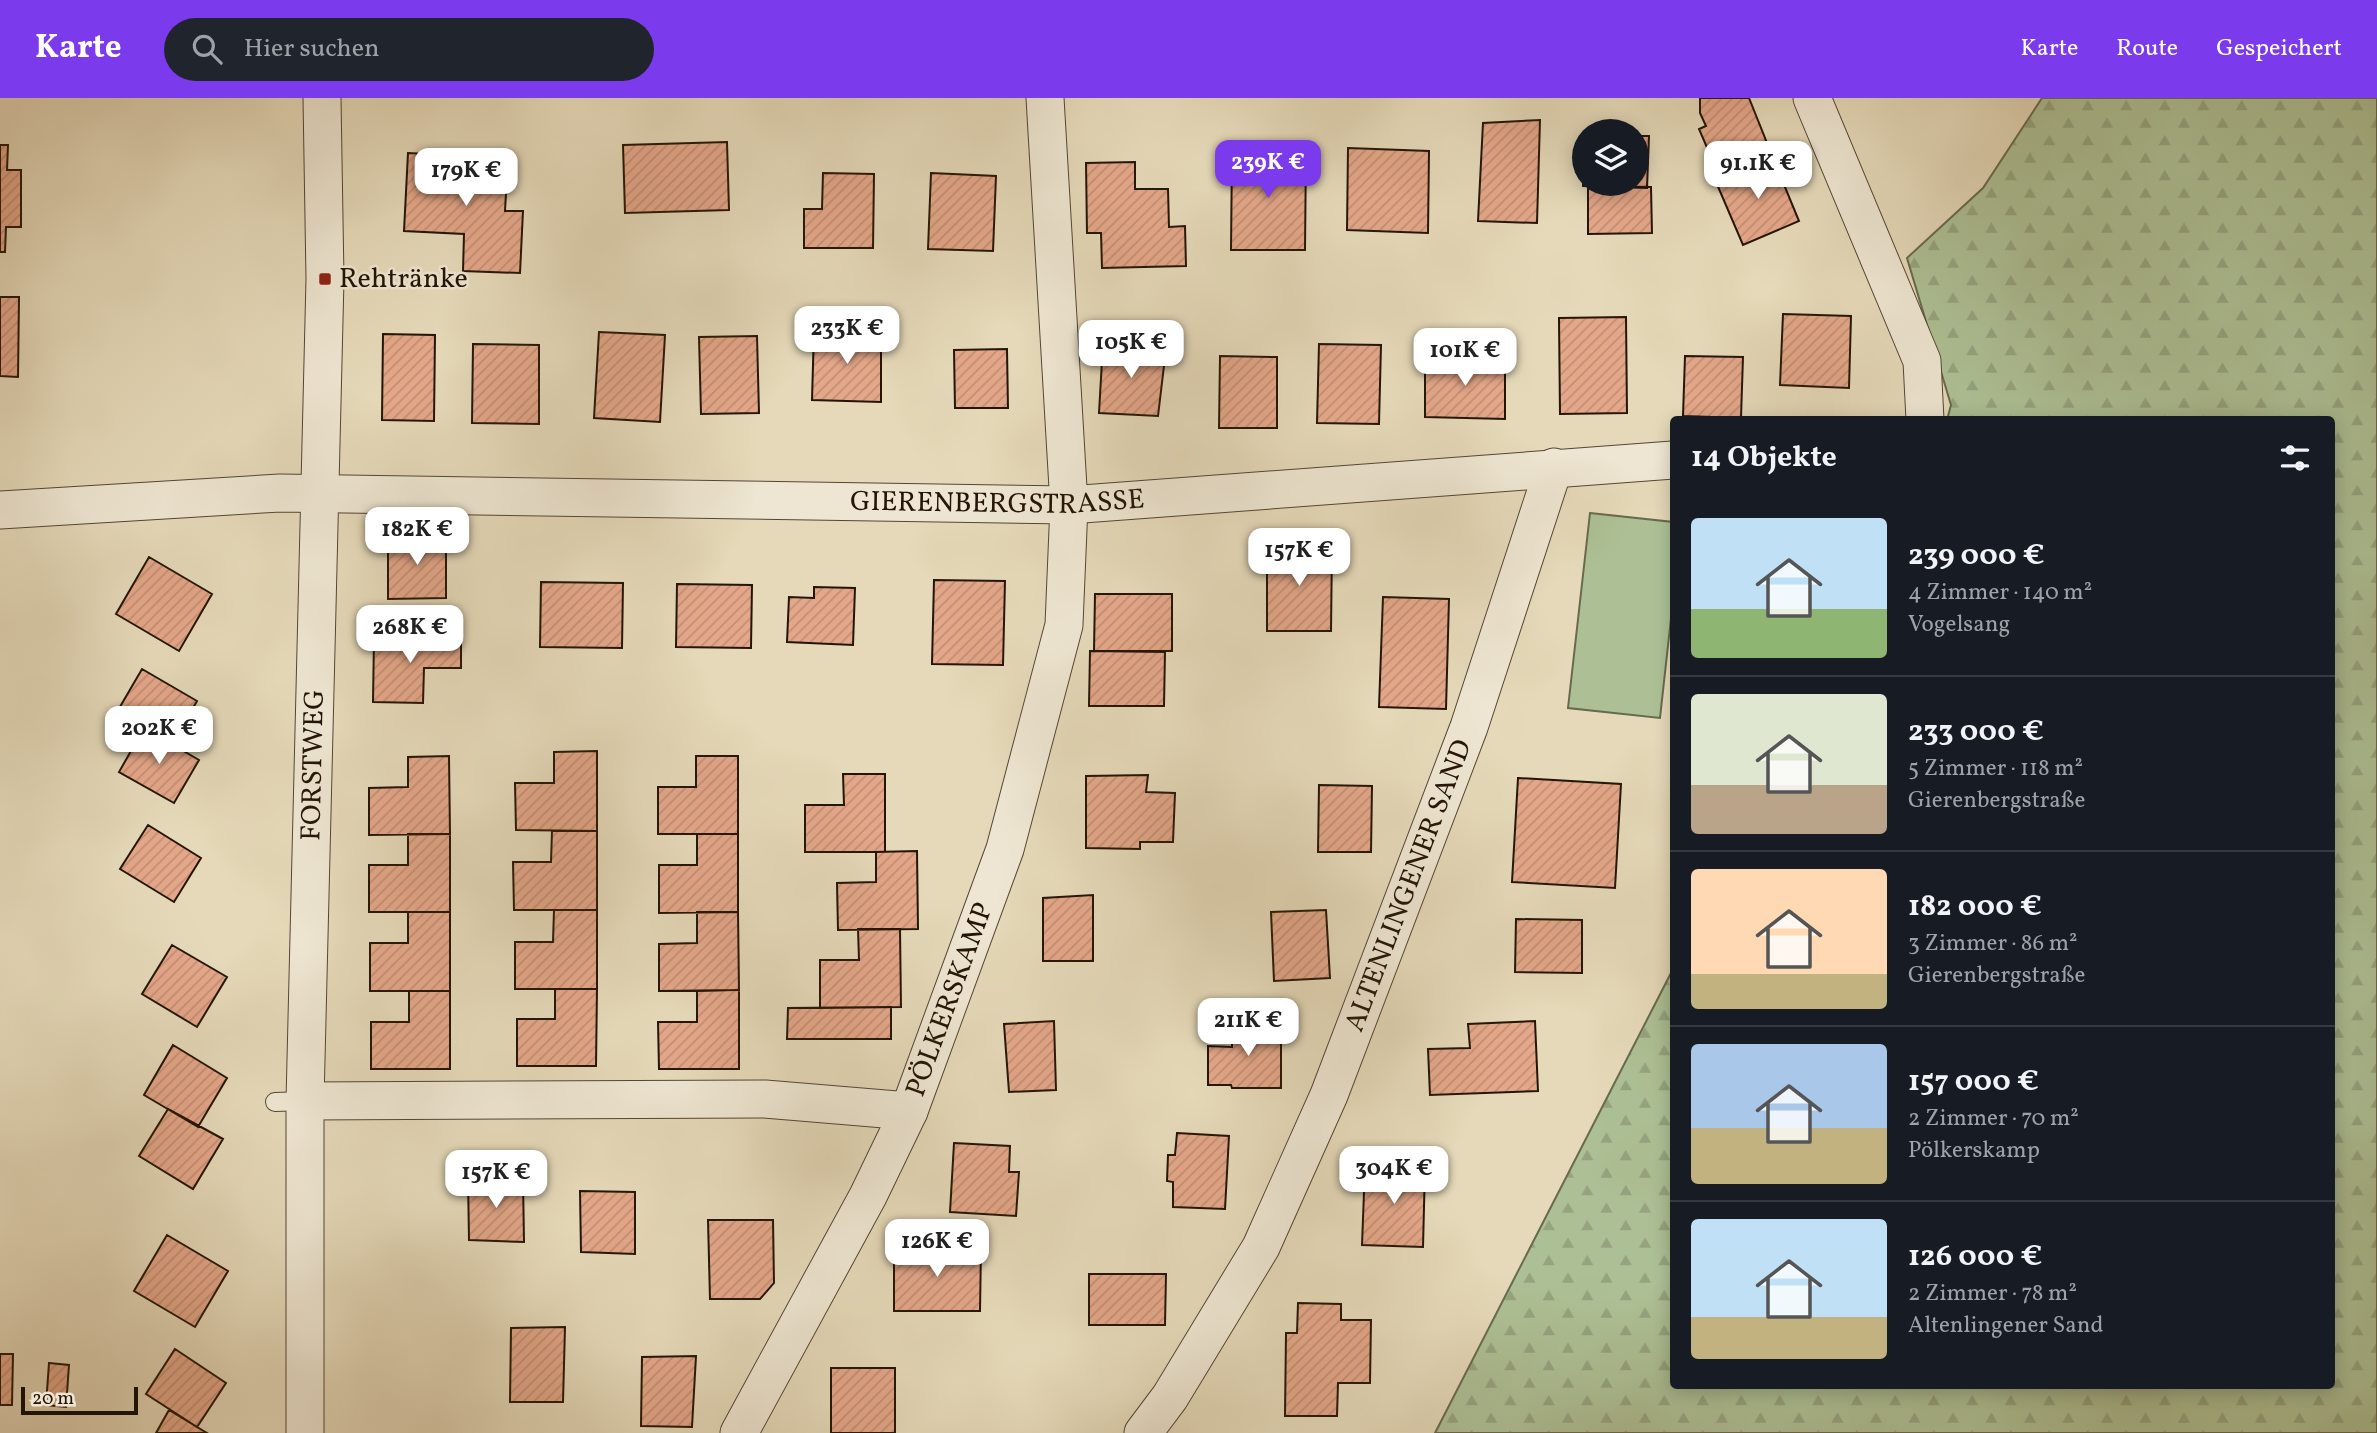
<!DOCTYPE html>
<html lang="de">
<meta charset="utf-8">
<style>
body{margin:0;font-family:Vollkorn,serif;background:#20242c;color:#f1f3f6;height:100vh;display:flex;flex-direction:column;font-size:26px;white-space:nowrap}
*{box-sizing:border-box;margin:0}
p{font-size:23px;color:#9ea1a6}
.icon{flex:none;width:38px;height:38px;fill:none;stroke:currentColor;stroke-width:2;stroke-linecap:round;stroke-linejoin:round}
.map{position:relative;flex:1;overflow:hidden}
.sheet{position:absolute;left:1670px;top:318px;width:665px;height:973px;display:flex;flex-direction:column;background:#171b24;border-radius:7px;box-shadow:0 4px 18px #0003}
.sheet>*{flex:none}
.controls{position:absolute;left:1572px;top:21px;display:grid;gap:14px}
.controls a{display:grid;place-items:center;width:77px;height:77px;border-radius:50%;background:#171b24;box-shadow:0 4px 18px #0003;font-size:35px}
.scale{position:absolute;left:21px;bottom:18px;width:117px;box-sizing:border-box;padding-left:7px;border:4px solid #241507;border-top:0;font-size:19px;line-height:24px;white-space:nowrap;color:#241507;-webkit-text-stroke:5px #eee6d2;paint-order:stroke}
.price{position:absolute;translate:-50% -60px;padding:0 16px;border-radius:14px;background:#fff;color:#222;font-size:23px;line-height:46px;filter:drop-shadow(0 2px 4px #0008)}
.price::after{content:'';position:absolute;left:50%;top:42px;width:21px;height:16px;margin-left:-10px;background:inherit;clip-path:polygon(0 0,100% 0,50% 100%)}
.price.active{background:#7c3aed;color:#fff}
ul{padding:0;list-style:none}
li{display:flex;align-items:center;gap:21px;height:175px;padding:0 21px}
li+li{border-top:2px solid #363941}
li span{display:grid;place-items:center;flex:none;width:196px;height:140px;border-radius:7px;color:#555}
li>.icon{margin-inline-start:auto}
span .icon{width:84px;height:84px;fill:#fffc;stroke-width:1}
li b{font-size:30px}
h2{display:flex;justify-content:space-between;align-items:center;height:84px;padding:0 21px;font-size:30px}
header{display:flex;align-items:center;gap:42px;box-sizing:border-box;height:98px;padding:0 35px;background:#7c3aed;color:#fff}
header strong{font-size:33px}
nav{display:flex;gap:38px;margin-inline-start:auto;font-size:24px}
.search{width:490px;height:63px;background:#20242c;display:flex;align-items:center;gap:18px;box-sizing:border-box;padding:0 24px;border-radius:38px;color:#9ea1a6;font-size:26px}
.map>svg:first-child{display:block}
.forest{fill:url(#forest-firs);stroke:#686a4e;stroke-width:2}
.park{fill:#adc095;stroke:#686a4e;stroke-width:2}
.building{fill:url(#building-hatch);stroke:#241507;stroke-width:2}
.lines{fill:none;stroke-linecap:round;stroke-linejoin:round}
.service-casing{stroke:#544634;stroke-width:20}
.minor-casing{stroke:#544634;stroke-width:39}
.service{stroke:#eee6d2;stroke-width:18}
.minor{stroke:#eee6d2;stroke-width:37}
.poi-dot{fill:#8f2418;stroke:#eee6d2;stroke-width:2.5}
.labels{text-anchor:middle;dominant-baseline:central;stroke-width:5;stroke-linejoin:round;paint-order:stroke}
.poi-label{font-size:28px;fill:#241507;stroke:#eee6d2;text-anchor:start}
.street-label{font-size:28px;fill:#241507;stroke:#eee6d2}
</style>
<header>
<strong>Karte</strong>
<div class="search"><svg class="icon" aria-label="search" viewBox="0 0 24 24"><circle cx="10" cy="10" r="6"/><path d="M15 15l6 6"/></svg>Hier suchen</div>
<nav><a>Karte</a><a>Route</a><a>Gespeichert</a></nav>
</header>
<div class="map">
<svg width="2377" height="1335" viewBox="0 0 2377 1335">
<defs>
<pattern id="forest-firs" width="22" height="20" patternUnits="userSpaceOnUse" patternTransform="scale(1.75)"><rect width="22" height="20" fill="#adc095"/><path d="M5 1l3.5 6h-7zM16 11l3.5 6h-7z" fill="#95a47f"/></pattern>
<pattern id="building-hatch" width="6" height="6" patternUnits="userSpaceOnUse" patternTransform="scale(1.75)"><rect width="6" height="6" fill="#e4a789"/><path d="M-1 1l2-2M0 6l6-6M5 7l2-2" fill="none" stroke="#c38f75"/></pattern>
</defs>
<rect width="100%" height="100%" fill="#e5d9b9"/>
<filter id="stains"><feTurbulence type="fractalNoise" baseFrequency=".00286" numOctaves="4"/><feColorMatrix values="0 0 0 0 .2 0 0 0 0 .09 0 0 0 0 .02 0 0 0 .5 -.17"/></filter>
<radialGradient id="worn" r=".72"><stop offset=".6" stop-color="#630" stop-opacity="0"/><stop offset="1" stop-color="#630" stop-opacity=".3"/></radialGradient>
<path class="forest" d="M2042,0H2377V1335H1435L1673,871V1288H2331V322H1947L1951,307L1907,160L1983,90Z"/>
<path class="park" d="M1590,415L1673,424V502L1660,620L1568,610Z"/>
<path class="building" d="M1700,0H1749L1773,60L1721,82L1699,31L1706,28L1700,15Z
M1540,22L1537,125L1478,123L1483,25Z
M1636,38H1649L1647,90L1583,88L1584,54V86H1636Z
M727,44L729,112L625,115L623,47Z
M0,47H8L7,72H21V129H6L5,154H0Z
M1348,50L1429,53L1428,135L1347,132Z
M1232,51L1306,52L1305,152H1231Z
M408,55L508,60L505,113H523L520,175L463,173L464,136L404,133Z
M1773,60L1799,123L1743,147L1716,84Z
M1135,64V91H1168L1169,129L1185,128L1186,168L1102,170L1101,135H1087L1086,65Z
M823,75L874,76L873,150H804V111H822Z
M931,75L996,78L993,153L928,151Z
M1588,88L1651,89L1652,135L1588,136Z
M0,199H19L18,279L0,278Z
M1783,216L1851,218L1849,290L1780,287Z
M1626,219L1627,315L1560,316L1559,220Z
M814,232L881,233V304L812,302Z
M599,234L665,237L660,324L594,320Z
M383,236L435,237L434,323L382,322Z
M757,238L759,315L701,316L699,239Z
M1103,245L1166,251L1158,318L1099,315Z
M473,246L539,247V326L472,325Z
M1319,246L1381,247L1379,326L1317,325Z
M1007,251L1008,310H955L954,252Z
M1220,258L1277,259V330H1219Z
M1685,258L1743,259L1741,320L1683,318Z
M1425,259H1505V321L1425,319Z
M388,437H446V500L388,501Z
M1267,447H1332L1331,533H1267Z
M149,459L212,496L179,553L116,516Z
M934,482L1005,483L1003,567L932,566Z
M541,484L623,485L622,550L540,549Z
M677,486L752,487L751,550L676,549Z
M814,489L855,490L853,547L787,544L789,499L814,500Z
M1095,496H1172V553H1094Z
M1383,499L1449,501L1446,611L1379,609Z
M374,539H461V570H424L423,605L373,604Z
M1090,553L1165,554L1164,608H1089Z
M142,571L197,603L172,646L117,614Z
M144,630L199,662L174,705L119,674Z
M597,653V733L516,732L515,685H554V654Z
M449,658L450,736L369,737V690L408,689V659Z
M696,658H738V736H658V689H696Z
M843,676H885V754H805V707H844Z
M1148,677L1146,694L1175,695L1173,744H1140V751L1086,750V678Z
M1518,680L1621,686L1615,790L1512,784Z
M1319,687L1372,688L1371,754H1318Z
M148,727L201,760L174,804L120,771Z
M552,733H597V812H514L513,764H551Z
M408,736H450V814H369V767H408Z
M697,736H738V814L659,815V767H697Z
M917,753L918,831L838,832L837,785L876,784V754Z
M1093,797V863H1043V800Z
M554,812H597V891H515V844H553Z
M1326,812L1330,880L1274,883L1271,814Z
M408,814H450V893H370V845H408Z
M697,814H738L739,892L659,893V846L697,845Z
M1516,821L1582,822V875L1515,874Z
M858,831H900L901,909L820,910V862H859Z
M172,847L227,879L197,929L142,896Z
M555,891H597L596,968H517V921H555Z
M739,892V971H659L658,924H697V893Z
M409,893H450V971H371V924H409Z
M891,909V941H787L788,910Z
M1054,923L1056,992L1009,994L1004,926Z
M1535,923L1538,993L1430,997L1428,951L1470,950L1468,926Z
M1232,925H1281V990H1232L1231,987H1208V948L1232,949Z
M173,947L227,980L198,1029L144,997Z
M168,1011L223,1041L193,1091L139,1058Z
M1177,1035L1229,1038L1225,1111L1173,1109V1084L1167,1083L1168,1057H1175Z
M954,1045L1010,1048L1009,1074H1019L1016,1118L950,1114Z
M1365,1068L1425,1069L1423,1149L1362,1147Z
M468,1081L523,1082L524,1144L469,1142Z
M580,1093L635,1094V1156L581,1154Z
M708,1122H773L774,1185L760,1201H710Z
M167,1137L228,1173L195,1229L134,1193Z
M894,1149L981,1150L980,1213H894Z
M1089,1176H1166L1165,1227H1089Z
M1298,1205L1341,1206V1222H1371L1370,1285H1338L1337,1318H1285L1286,1235H1297Z
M565,1229L563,1304H510L511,1230Z
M175,1251L226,1285L197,1329L146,1296Z
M0,1256H13L12,1307H0Z
M696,1258L692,1329L641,1328L642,1259Z
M49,1265L69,1267L66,1309L46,1307Z
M831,1270H895V1335H831Z
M169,1312L197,1329L207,1335H156Z"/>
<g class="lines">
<defs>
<path id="service" d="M275,1004L305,1003"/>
<g id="minor">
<path d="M1812,0L1922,263L1925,322"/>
<path id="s1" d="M0,412L280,395L1069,407L1673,362"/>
<path id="s2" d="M305,1003L765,1001L909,1013L1005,751L1064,527L1069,407L1045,0"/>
<path id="s3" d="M305,1335V1003L325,181L322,0"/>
<path d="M739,1335L868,1098L909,1013"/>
<path id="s4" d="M1143,1335L1170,1299L1261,1149L1329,997L1469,629L1554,369"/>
</g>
</defs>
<use href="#service" class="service-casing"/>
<use href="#minor" class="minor-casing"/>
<use href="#service" class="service"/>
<use href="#minor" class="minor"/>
</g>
<rect class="poi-dot" x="318" y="174" width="14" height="14" rx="3.5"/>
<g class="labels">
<g class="poi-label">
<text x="339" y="181">Rehtränke</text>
</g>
<g class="street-label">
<text stroke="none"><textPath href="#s1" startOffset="998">GIERENBERGSTRASSE</textPath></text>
<text stroke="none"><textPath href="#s3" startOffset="668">FORSTWEG</textPath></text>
<text stroke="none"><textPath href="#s4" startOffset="611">ALTENLINGENER SAND</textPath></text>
<text stroke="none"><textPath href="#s2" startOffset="723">PÖLKERSKAMP</textPath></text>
</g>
</g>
<rect width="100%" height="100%" filter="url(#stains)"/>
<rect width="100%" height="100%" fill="url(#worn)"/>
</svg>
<div class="controls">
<a><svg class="icon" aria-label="layers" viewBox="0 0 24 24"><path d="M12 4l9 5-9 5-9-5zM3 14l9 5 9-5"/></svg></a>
</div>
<div class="scale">20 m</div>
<b class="price active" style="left:1268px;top:102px">239K €</b>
<b class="price" style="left:1758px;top:103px">91.1K €</b>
<b class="price" style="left:466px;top:110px">179K €</b>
<b class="price" style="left:847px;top:268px">233K €</b>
<b class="price" style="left:1131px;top:282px">105K €</b>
<b class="price" style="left:1465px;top:290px">101K €</b>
<b class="price" style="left:417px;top:469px">182K €</b>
<b class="price" style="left:1299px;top:490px">157K €</b>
<b class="price" style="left:410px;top:567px">268K €</b>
<b class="price" style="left:159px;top:668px">202K €</b>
<b class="price" style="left:1248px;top:960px">211K €</b>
<b class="price" style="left:1394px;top:1108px">304K €</b>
<b class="price" style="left:496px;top:1112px">157K €</b>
<b class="price" style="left:937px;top:1181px">126K €</b>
<section class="sheet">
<h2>14 Objekte<svg class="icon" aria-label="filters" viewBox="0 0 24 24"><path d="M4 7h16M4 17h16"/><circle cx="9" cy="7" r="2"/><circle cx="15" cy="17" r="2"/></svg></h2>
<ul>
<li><span style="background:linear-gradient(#bfe0f5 65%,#8fb573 0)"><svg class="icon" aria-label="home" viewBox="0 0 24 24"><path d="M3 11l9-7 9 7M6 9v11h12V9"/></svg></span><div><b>239 000 €</b><p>4 Zimmer · 140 m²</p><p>Vogelsang</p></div></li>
<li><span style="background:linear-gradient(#dfe7d0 65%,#b9a48a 0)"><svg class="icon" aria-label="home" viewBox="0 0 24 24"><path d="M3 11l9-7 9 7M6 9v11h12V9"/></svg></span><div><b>233 000 €</b><p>5 Zimmer · 118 m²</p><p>Gierenbergstraße</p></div></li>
<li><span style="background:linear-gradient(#ffd9b3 75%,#c2b280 0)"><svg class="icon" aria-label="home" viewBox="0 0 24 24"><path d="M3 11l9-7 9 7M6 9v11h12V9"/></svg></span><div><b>182 000 €</b><p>3 Zimmer · 86 m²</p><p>Gierenbergstraße</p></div></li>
<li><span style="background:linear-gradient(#a9c7e8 60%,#c2b280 0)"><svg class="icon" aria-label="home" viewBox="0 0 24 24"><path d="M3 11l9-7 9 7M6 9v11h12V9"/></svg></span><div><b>157 000 €</b><p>2 Zimmer · 70 m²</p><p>Pölkerskamp</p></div></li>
<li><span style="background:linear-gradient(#bfe0f5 70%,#c2b280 0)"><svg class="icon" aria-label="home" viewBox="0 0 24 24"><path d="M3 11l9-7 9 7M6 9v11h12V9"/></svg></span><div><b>126 000 €</b><p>2 Zimmer · 78 m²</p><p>Altenlingener Sand</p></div></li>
</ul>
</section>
</div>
